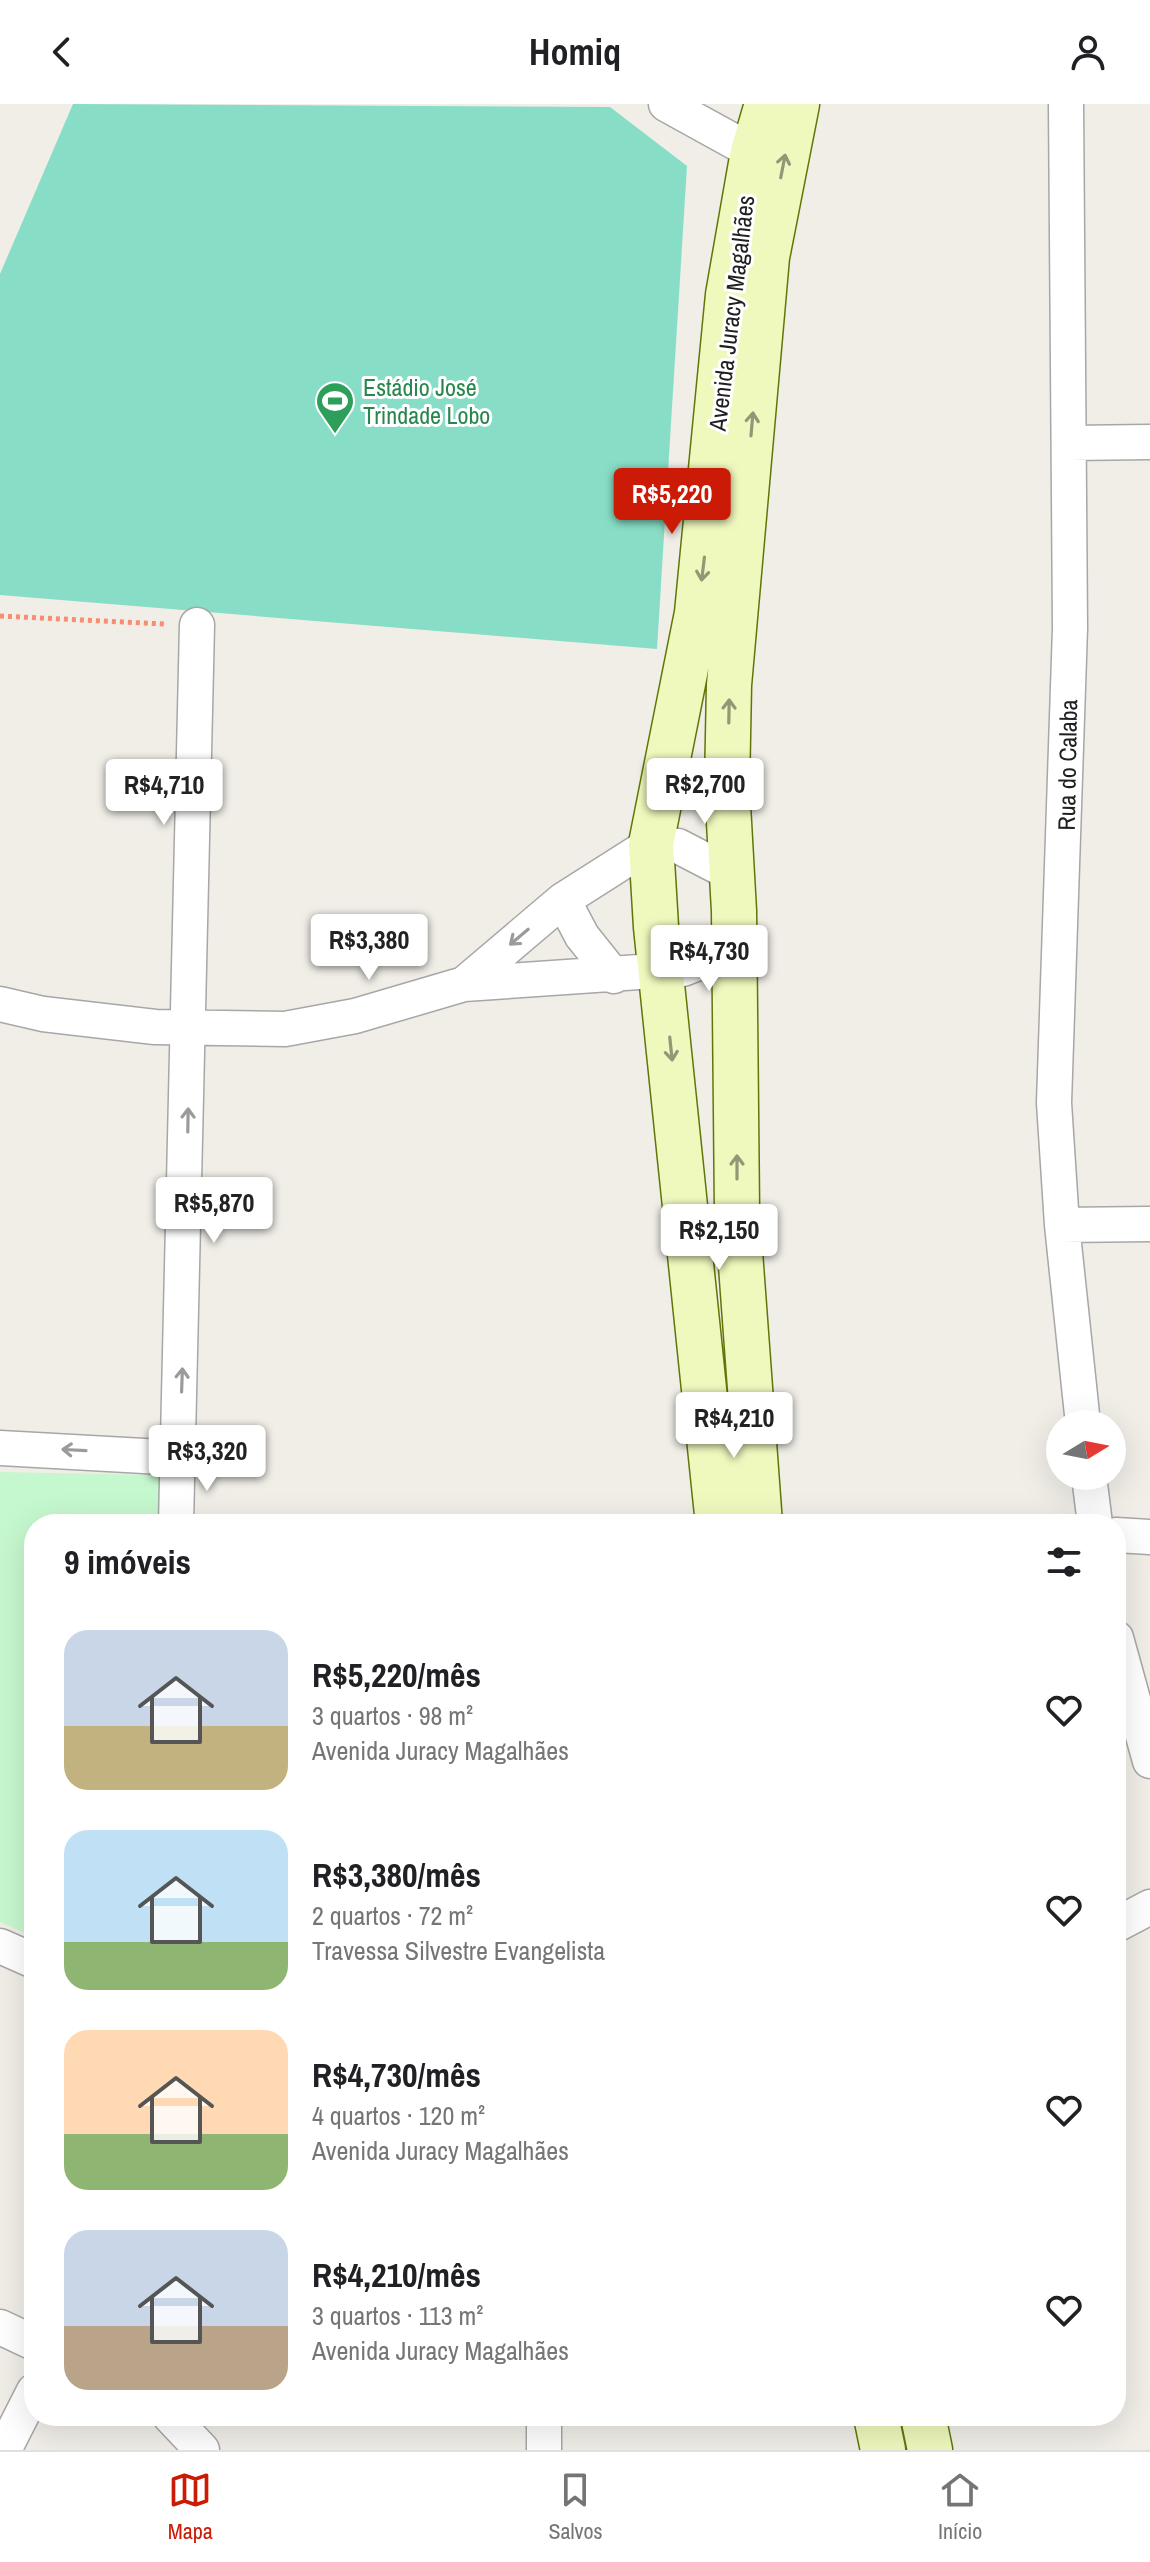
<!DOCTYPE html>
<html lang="pt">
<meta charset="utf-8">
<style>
body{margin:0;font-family:"Archivo Narrow",sans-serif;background:#f2f2f2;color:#202124;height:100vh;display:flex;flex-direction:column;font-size:30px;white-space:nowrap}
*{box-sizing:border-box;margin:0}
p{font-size:26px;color:#757577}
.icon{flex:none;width:44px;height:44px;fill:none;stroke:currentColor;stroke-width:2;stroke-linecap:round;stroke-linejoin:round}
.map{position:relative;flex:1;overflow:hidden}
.details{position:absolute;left:24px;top:1410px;width:1102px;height:912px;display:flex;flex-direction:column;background:#fff;border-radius:32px;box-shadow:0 8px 32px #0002}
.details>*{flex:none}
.needle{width:52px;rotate:80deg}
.tools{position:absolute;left:1046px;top:1306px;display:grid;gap:16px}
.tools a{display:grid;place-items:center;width:80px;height:80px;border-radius:50%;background:#fff;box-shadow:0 8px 32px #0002;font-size:40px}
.price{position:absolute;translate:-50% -68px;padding:0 18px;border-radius:8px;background:#fff;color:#222;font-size:26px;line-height:52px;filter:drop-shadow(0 2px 4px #0008)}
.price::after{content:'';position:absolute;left:50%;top:48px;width:24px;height:18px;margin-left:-12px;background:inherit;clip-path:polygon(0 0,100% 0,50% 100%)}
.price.active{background:#cb1a05;color:#fff}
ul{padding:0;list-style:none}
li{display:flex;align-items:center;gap:24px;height:200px;padding:0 40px}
li span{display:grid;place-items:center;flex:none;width:224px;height:160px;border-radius:24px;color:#555}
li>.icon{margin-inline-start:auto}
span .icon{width:96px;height:96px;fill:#fffc;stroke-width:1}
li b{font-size:34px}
h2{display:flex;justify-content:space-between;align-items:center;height:96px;padding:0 40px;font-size:34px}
header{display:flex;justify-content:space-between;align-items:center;height:104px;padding:0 40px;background:#fff;font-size:36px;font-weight:700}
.menu{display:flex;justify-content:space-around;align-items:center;height:112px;border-top:2px solid #e0e0e0;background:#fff;font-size:22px;color:#757577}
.menu a{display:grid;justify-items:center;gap:4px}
.menu .active{color:#cb1a05}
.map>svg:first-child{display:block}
.park{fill:#c6f8cf}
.pitch{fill:#87ddc5}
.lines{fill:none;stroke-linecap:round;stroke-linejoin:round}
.street-casing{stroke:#a7a7a7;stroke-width:37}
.secondary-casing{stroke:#5f7708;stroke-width:47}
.path{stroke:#f78e72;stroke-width:5;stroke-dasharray:4 4;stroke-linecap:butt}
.street{stroke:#fff;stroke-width:34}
.secondary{stroke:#eff8bd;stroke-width:44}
.oneway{stroke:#929776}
.oneway2{stroke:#9b9b9b}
.labels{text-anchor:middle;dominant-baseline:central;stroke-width:6;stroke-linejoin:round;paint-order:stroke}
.street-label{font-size:24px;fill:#202020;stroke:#fff}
.leisure-label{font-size:24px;fill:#27864d;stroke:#fff;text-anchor:start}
</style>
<header><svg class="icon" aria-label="back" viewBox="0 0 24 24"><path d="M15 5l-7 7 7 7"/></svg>Homiq<svg class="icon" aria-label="person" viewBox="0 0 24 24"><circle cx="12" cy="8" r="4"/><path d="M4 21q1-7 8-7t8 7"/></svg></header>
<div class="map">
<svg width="1150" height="2346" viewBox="0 0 1150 2346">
<rect width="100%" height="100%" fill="#f0eee7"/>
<path class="park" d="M0,1368L160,1371L158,1420H34V1833L0,1818Z"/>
<path class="pitch" d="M73,0L610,3L687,62L657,545L0,491V170Z"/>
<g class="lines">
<defs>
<path id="street" d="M666,0L753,48
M1066,0L1070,524L1054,999L1062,1121L1083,1320
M1070,339L1150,338
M563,796L582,832L614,872
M464,880L563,796L651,740L678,742L732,770
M0,900L43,910L155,923L285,925L355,912L464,880L683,865L735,845
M1062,1121L1150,1120
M0,1344L180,1354
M1089,1372L1095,1420
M176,1420L197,521
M1116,1431L1150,1433
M1116,1534L1150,1657
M1116,1821L1150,1803
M0,1842L34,1857
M0,2223L34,2239
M170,2312L202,2346
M544,2312V2346
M4,2346L34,2287"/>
<path id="secondary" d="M718,1420L656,823L651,740L697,509L728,191L753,48L767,0
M760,1420L737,1107L734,807L727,683L729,581L767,153L797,0
M876,2312L883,2346
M923,2312L930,2346"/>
</defs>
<use href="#street" class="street-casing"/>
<use href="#secondary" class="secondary-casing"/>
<path class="path" d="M0,512L164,520"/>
<use href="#street" class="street"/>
<use href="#secondary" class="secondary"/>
</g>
<defs><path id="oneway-shaft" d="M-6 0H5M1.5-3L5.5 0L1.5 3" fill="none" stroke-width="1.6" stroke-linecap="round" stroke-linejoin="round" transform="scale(2)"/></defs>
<g class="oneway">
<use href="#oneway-shaft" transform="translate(783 62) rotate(-79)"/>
<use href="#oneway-shaft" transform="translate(752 320) rotate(-85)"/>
<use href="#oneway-shaft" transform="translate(703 465) rotate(97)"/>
<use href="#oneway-shaft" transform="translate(729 607) rotate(-89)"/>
<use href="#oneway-shaft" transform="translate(671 945) rotate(84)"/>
<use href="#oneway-shaft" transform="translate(737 1063) rotate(-90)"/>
</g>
<g class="oneway2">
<use href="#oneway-shaft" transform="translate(519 833) rotate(140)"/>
<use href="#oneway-shaft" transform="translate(188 1016) rotate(-89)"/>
<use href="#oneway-shaft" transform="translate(182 1276) rotate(-88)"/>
<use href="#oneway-shaft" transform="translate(74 1346) rotate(-177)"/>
</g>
<defs>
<symbol id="stadium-pin" viewBox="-11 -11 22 30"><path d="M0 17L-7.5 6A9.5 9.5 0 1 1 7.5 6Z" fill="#2e9e5b" stroke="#fff"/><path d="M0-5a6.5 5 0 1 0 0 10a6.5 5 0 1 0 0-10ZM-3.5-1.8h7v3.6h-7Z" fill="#fff"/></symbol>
</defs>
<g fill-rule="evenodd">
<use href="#stadium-pin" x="313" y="275" width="44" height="60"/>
</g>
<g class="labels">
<g class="street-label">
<text transform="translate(731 209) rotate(-83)">Avenida Juracy Magalhães</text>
<text transform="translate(1067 661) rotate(-89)">Rua do Calaba</text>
</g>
<g class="leisure-label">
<text x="363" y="283">Estádio José<tspan x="363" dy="28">Trindade Lobo</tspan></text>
</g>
</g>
</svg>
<div class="tools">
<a><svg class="needle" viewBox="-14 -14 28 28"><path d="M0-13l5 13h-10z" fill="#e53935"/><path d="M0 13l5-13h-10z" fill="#757577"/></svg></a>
</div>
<b class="price active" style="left:672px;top:432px">R$5,220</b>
<b class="price" style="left:705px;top:722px">R$2,700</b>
<b class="price" style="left:164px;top:723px">R$4,710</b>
<b class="price" style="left:369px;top:878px">R$3,380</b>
<b class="price" style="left:709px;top:889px">R$4,730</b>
<b class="price" style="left:214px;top:1141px">R$5,870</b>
<b class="price" style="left:719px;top:1168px">R$2,150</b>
<b class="price" style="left:734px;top:1356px">R$4,210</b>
<b class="price" style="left:207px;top:1389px">R$3,320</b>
<section class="details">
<h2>9 imóveis<svg class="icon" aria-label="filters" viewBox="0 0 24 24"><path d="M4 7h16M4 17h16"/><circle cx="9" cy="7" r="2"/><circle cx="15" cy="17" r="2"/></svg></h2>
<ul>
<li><span style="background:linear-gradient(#c9d6e8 60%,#c2b280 0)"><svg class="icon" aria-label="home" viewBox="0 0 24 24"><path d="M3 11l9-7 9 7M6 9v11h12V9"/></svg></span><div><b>R$5,220/mês</b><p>3 quartos · 98 m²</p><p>Avenida Juracy Magalhães</p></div><svg class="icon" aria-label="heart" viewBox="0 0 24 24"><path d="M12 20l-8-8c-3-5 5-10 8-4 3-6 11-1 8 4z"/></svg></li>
<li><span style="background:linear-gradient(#bfe0f5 70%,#8fb573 0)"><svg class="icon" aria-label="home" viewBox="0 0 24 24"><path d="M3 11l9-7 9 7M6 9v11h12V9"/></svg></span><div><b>R$3,380/mês</b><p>2 quartos · 72 m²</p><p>Travessa Silvestre Evangelista</p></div><svg class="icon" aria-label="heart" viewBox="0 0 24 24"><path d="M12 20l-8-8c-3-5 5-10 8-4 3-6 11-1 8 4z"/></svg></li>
<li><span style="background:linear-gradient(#ffd9b3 65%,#8fb573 0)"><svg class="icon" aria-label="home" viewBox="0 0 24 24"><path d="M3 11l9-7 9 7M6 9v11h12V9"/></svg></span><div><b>R$4,730/mês</b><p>4 quartos · 120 m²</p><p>Avenida Juracy Magalhães</p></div><svg class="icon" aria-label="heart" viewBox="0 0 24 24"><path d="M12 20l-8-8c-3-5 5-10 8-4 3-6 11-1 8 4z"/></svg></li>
<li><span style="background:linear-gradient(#c9d6e8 60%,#b9a48a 0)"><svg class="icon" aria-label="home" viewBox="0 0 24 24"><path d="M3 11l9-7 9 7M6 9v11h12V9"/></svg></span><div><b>R$4,210/mês</b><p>3 quartos · 113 m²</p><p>Avenida Juracy Magalhães</p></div><svg class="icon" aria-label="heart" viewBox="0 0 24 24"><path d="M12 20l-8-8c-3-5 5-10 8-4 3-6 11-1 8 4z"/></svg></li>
</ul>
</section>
</div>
<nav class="menu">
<a class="active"><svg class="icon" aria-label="map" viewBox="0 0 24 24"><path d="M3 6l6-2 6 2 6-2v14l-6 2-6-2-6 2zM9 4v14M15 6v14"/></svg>Mapa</a>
<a><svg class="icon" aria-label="saved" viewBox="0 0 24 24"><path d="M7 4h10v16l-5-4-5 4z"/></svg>Salvos</a>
<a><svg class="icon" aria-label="home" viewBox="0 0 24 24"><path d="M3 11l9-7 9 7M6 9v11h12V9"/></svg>Início</a>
</nav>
